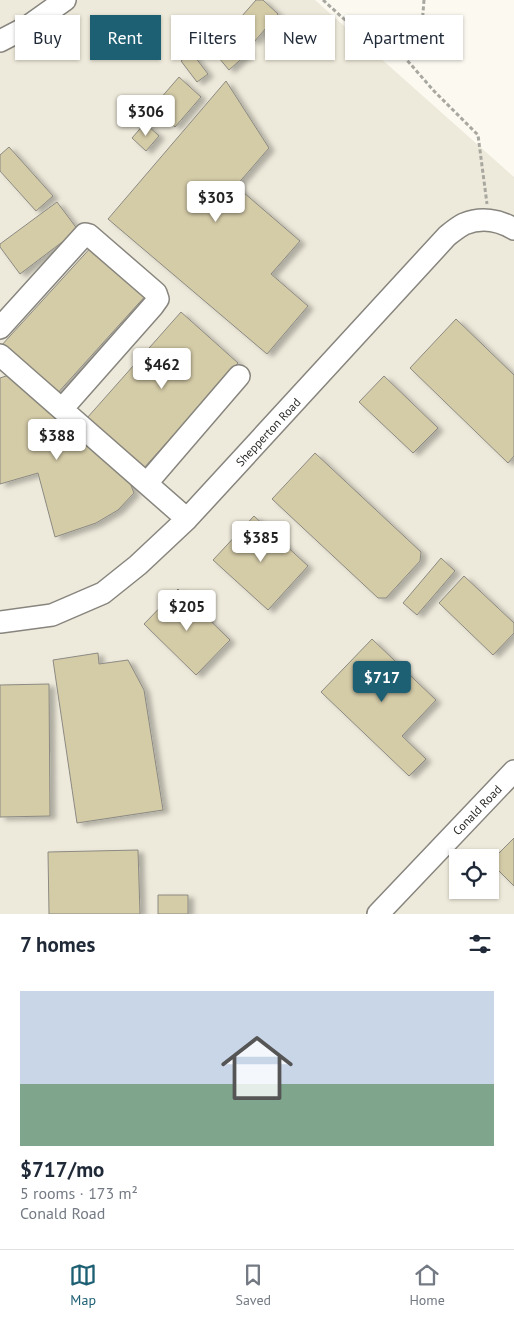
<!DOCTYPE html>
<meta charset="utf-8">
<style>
body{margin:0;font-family:"PT Sans",sans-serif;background:#f6f6f7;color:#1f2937;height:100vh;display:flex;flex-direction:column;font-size:19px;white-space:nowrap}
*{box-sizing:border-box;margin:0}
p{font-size:16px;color:#747a83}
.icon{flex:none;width:28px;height:28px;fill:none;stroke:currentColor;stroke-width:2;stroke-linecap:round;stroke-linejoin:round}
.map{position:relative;height:914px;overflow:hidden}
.details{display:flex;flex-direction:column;background:#fff;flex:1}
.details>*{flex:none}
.banner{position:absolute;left:15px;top:15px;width:485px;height:45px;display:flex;gap:10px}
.buttons{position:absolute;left:449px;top:849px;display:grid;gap:10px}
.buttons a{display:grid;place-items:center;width:50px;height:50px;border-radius:0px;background:#fff;box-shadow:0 1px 4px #0004;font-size:25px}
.price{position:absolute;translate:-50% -42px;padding:0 11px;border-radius:5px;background:#fff;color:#222;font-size:16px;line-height:32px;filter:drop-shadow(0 1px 2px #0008)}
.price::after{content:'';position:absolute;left:50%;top:30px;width:15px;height:11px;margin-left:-8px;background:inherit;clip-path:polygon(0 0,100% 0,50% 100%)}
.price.selected{background:#1d5f73;color:#fff}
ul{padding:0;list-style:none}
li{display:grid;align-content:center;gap:10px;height:265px;padding:0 20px}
li span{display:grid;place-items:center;height:155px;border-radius:0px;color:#555}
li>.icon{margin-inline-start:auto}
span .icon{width:90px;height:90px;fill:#fffc;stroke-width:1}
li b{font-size:21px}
h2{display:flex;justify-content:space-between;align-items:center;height:60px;padding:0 20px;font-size:21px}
.tag{padding:0 18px;border-radius:0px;background:#fff;box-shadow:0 1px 4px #0004;font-size:18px;line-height:45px}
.tag.selected{background:#1d5f73;color:#fff}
.tab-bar{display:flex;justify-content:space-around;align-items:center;height:70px;border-top:1px solid #e0e1e3;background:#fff;font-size:14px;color:#747a83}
.tab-bar a{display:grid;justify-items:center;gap:2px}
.tab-bar .selected{color:#1d5f73}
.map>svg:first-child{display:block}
.built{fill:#eeeadb;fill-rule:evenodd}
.building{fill:#d4cba7;stroke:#8c8a83;filter:url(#shadow)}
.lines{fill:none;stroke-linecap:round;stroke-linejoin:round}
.minor-casing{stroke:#87857e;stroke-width:24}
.path{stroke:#a8a7a0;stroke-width:3;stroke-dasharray:4 2.5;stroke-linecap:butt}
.minor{stroke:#fff;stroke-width:21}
.labels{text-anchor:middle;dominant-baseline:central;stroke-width:4;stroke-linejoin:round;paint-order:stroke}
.street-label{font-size:12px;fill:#2d2c29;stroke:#fff}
</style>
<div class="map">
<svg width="514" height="914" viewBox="0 0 514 914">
<defs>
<filter id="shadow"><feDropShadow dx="5.5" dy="3" stdDeviation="2.5" flood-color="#0004"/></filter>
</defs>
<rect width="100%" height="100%" fill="#fbf9f0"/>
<path class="built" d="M0,0H315L514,177V914H0ZM458,858H490V890H458Z"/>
<path class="building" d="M256,0H263L278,14L254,42L234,25Z
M237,41L248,53L229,70L219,58Z
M192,53L208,74L197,82L181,61Z
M179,77L201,97L175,127L153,107Z
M226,81L269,148L236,186L300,241L271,274L308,306L267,354L108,219Z
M145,123L159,136L146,151L132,138Z
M9,147L53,196L36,211L0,171V155Z
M57,202L78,230L20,274L0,247V244Z
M94,244L148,293L55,396L0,347Z
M181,312L238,363L143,469L87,418Z
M456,319L514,375V456L508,463L410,368Z
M9,375L62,416L72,435L80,433L127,475L134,493L118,510L96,523L55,537L38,473L0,484V378Z
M384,376L438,428L413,453L359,402Z
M315,453L421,552L420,561L386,598H378L272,499Z
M254,516L308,566L268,610L213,560Z
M441,558L455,571L417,615L403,603Z
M464,576L514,623V633L493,655L439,603Z
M178,589L230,640L196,675L144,624Z
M372,639L436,700L402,736L426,759L409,776L321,692Z
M98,653L99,664L128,660L144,690L163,810L77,823L53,660Z
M49,684L50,816L0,817V685Z
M514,838V886L490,862Z
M138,850L140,914H49L48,852Z
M158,895H188V914H158Z"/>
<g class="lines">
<defs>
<path id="minor" d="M0,41L27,27L65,0
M0,328L85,234L89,235L156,293L158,299L153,306L62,409
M0,355L187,519
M147,483L239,376
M0,622L52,615L103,593L138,565L187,519L447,236C452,232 458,227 464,224C481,217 499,220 514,229
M378,914L514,771"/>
</defs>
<use href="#minor" class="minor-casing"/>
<path class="path" d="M323,0L344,19L367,32L386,52L406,59
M424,0L422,26L406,59L434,91L478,135L487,204"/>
<use href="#minor" class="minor"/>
</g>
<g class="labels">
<g class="street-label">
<text transform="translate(268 432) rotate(-47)">Shepperton Road</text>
<text transform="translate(477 810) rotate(-46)">Conald Road</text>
</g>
</g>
</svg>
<div class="buttons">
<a><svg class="icon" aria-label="locate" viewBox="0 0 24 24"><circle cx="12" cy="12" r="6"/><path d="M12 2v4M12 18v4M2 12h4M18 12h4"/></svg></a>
</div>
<b class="price" style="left:146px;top:137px">$306</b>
<b class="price" style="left:216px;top:223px">$303</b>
<b class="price" style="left:162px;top:390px">$462</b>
<b class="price" style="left:57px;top:461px">$388</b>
<b class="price" style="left:261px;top:563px">$385</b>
<b class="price" style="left:187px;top:632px">$205</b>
<b class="price selected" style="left:382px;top:703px">$717</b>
<div class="banner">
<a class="tag">Buy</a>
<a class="tag selected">Rent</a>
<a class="tag">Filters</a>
<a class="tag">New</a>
<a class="tag">Apartment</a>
</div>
</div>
<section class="details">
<h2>7 homes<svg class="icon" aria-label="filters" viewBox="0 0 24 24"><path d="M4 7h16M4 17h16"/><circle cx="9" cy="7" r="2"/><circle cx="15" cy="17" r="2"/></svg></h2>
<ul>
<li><span style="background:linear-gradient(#c9d6e8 60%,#7fa58c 0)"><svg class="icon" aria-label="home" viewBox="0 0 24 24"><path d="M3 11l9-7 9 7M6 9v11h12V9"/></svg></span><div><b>$717/mo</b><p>5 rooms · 173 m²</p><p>Conald Road</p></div></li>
</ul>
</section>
<nav class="tab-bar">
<a class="selected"><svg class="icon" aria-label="map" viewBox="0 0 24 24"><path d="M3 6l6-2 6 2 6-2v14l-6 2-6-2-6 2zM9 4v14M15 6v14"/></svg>Map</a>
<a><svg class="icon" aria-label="saved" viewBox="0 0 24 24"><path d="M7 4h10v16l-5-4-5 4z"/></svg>Saved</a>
<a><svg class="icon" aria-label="home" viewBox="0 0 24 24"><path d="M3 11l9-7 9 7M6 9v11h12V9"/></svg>Home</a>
</nav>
